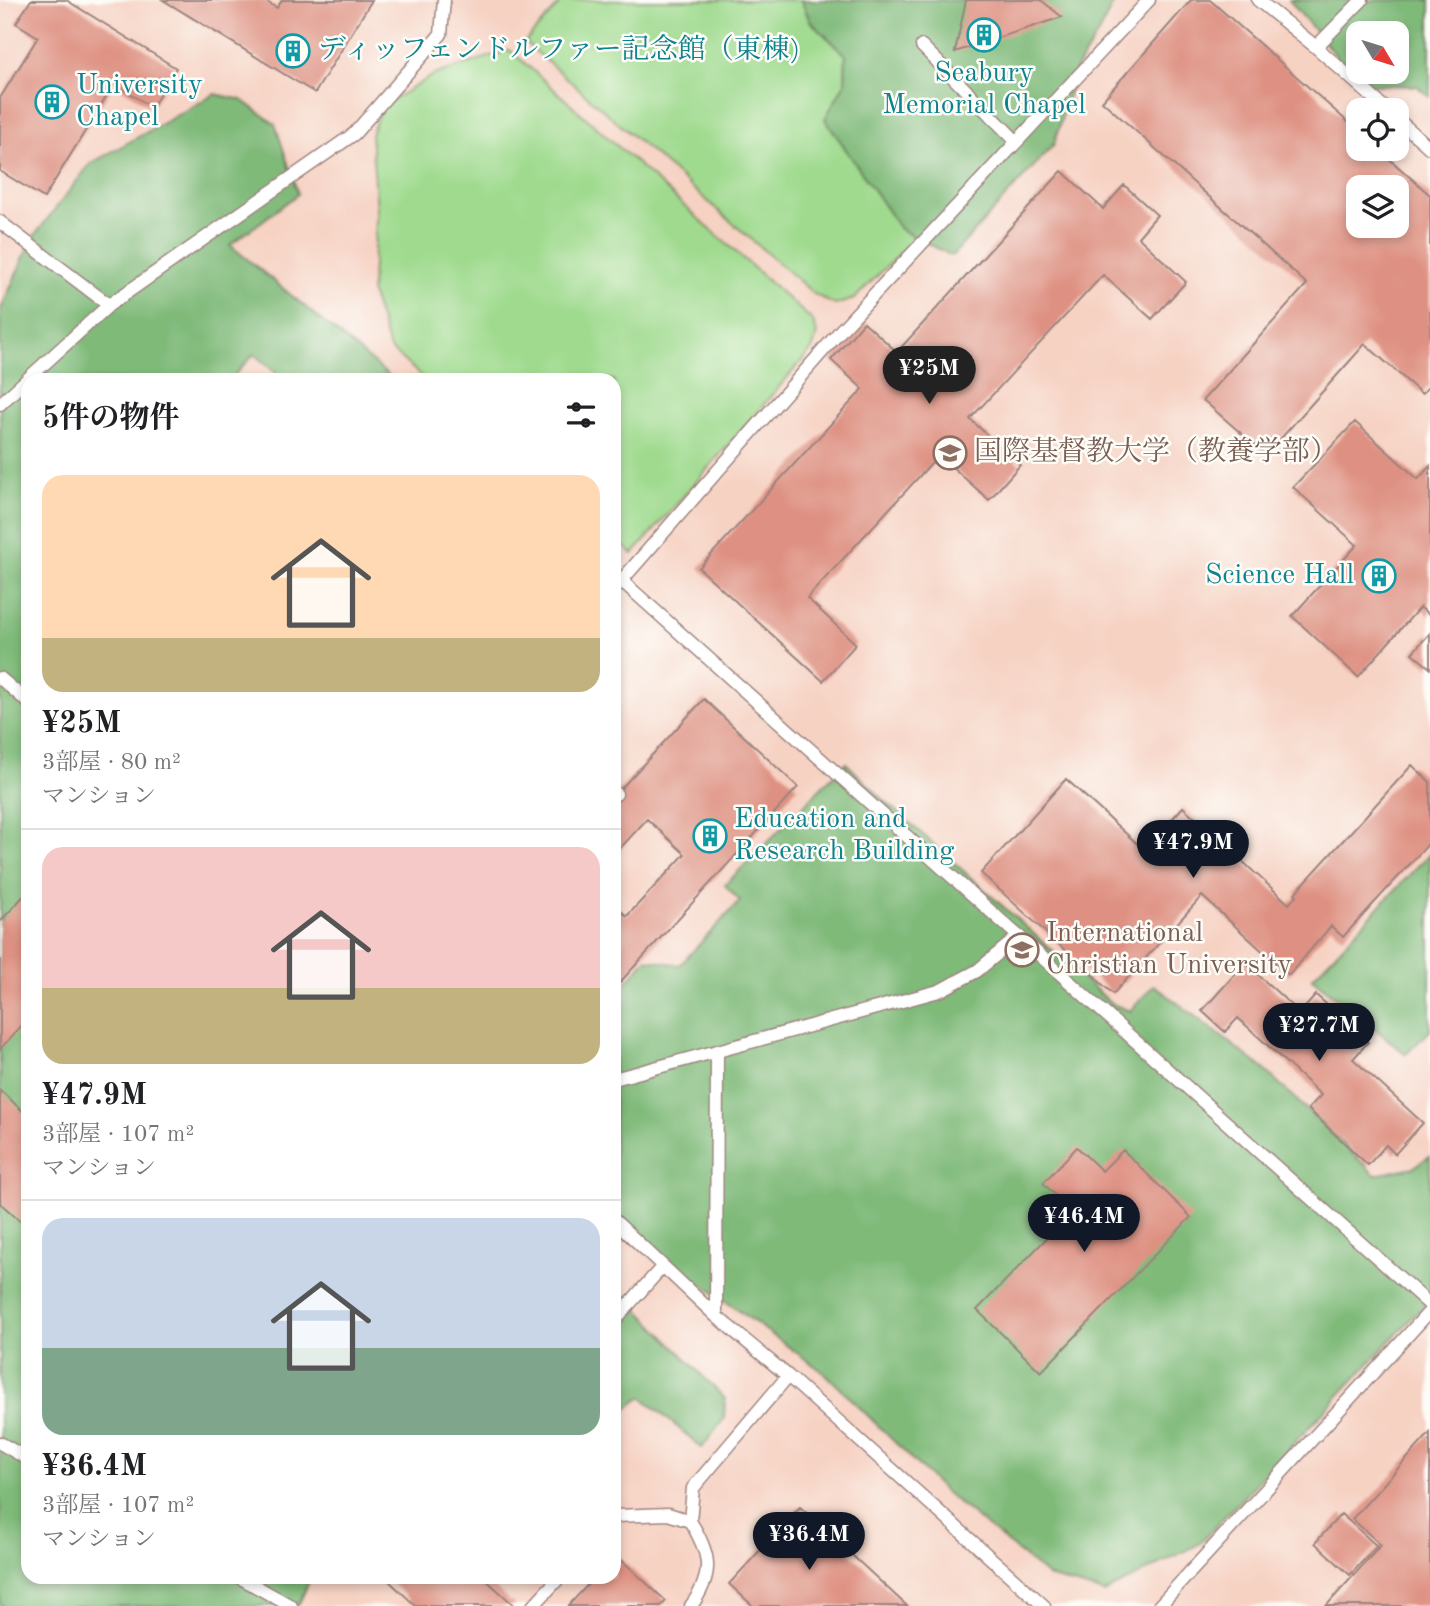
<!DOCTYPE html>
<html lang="ja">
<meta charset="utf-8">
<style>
body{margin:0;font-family:"Old Standard TT","Noto Serif JP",serif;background:#f6f6f6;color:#202124;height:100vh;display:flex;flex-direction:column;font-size:26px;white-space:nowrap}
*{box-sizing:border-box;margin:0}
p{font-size:23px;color:#757577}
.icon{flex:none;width:38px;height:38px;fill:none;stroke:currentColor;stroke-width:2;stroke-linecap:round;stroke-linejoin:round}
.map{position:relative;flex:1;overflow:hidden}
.side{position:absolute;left:21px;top:373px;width:600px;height:1211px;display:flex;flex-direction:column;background:#fff;border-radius:21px;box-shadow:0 4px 10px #0003}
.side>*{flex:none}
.needle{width:46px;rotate:128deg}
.tools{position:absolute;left:1346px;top:21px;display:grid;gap:14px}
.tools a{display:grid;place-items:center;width:63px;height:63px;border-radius:14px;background:#fff;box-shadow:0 4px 10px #0003;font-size:35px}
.price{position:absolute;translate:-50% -60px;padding:0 16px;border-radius:24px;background:#111827;color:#fff;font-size:23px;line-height:46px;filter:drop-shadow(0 2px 4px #0008)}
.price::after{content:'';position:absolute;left:50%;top:42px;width:21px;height:16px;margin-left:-10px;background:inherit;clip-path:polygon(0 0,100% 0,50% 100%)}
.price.selected{background:#222;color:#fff}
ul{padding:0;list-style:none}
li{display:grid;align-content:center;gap:14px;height:371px;padding:0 21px}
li+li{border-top:2px solid #e0e0e0}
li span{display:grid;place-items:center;height:217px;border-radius:21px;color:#555}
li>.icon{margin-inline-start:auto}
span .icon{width:126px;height:126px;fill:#fffc;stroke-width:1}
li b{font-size:30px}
h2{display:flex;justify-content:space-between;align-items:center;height:84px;padding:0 21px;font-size:30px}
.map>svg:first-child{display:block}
.built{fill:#f6d2c3;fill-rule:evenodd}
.green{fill:#9fda8e;stroke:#747c5c;stroke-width:2}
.forest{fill:#7fba79;stroke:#646c52;stroke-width:2;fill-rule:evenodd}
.building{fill:#de9182;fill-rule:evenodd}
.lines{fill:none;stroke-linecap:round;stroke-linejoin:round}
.service-casing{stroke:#9e847f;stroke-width:15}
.service{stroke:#fff;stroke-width:12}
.labels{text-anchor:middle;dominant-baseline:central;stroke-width:5;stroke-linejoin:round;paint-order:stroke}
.culture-label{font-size:28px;fill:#0d838f;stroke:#fdfcf7;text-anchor:start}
.education-label{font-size:28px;fill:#785e54;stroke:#fdfcf7;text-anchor:start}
</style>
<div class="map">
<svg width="1430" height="1606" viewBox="0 0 1430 1606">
<rect width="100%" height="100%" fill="#fdfcf7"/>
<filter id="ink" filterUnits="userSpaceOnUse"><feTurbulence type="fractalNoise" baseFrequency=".0143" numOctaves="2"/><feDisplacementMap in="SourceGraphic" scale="14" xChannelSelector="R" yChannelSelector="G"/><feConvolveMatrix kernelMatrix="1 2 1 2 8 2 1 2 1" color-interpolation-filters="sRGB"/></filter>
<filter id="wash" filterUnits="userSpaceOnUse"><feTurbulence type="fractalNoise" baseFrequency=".00686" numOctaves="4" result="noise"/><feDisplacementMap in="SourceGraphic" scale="28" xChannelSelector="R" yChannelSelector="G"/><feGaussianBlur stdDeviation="1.57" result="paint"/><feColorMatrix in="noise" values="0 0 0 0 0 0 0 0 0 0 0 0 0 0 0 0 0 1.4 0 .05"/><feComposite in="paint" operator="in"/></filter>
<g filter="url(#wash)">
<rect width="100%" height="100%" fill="#f1ead3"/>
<path class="built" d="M0,0H1430V1606H285L187,1577H614V380H28L0,1520ZM1358,33H1396V72H1358ZM1358,110H1396V149H1358ZM1358,187H1396V226H1358Z"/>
<path class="green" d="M563,0H801L810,21L846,55L845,83L900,229L916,237L854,299L835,305L814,294L525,42Z
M510,50L813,321L817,333L813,348L633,554L614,538V380H426L390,349L371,292L377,208L371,135L381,107L434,75Z"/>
<path class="forest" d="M801,0H1115L1099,32L1076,69L1054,144L952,256L900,229L825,119L845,83L846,55L810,21Z
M1289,0H1430V97L1417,86L1360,84ZM1358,33H1396V72H1358Z
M215,94L242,100L275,124L298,194L230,245L394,380H284L254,354L230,380H28V1577H311L298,1606H0V311L32,239L90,164Z
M846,763L884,800L1112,1004L1130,1011L1154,985L1264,1069L1375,1175L1414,1167L1430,1156V1299L1199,1544L1104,1593L1049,1577L944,1491L826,1374L633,1234L614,1246V997L646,959L680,965L740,901L725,885Z
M1430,853V1031L1406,1054L1312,978Z
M614,1284L725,1399L724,1419L702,1448L642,1397L614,1417Z"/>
<g id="blocks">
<path class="building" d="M31,0H66L176,68L152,107L114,84L44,198L0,171V98L38,37L16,23Z
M163,0H263L277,8L282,0H372L315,93Z
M966,0H1041L1062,17L955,52Z
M1191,0H1210L1358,131V149H1378L1430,195V385L1422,394L1365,344L1266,455L1203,400L1307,284L1102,101ZM1358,187H1396V226H1358Z
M1062,171L1103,209L1124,185L1157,215L1138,237L1186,282L1152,319L1103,275L970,419L1020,465L989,500L939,455L807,598L856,644L823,681L699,568L863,389L831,360L864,322L897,352Z
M1355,422L1418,479L1430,466V616L1420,607L1358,677L1292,616L1357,545L1293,487Z
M1430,633V668L1412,653Z
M704,699L798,787L614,989V905L627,916L685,854L647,819L614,855V796Z
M1412,765L1430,782V842L1343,937L1331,926L1289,975L1202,896L1113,994L981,873L1066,779L1144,850L1183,807L1289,904L1297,895L1295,893Z
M28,891V1019L0,1049V922Z
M1245,963L1300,1013L1316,995L1368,1042L1353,1059L1423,1123L1395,1154L1386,1145L1368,1165L1308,1109L1321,1095L1238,1018L1225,1032L1202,1011Z
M0,1090L28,1116V1228L0,1203Z
M1077,1147L1102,1171L1123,1150L1191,1217L1041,1372L977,1310L1072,1212L1043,1183Z
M1430,1433V1606H1326L1381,1545L1352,1519Z
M800,1507L907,1606H753L729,1584Z
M1341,1514L1377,1546L1350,1575L1315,1543Z
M616,1555L666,1601L661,1606H568L595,1577H614V1557Z
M394,1577H483L515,1606H416L390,1582Z"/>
</g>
</g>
<g filter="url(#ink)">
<use href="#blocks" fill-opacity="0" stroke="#9e847f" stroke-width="2"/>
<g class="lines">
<defs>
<path id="service" d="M1258,0L1316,47L1387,110
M922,46L1016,141
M1316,47L1362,0
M1396,118L1430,148
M0,222L109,305
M0,404L109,305L354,134L441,34L444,0
M622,581L1430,1305
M614,589L842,329L1149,0
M0,678L28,702
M614,795L616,794
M614,1079L939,991L977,971L1019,936
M614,1220L716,1316L788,1376L1044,1606
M716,1316L717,1052
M614,1321L663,1266
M0,1443L28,1459
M617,1516L668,1514L690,1521C710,1553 715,1573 691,1606
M690,1521L693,1488L788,1376
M239,1577L291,1606
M533,1606L560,1577
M1159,1606L1430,1311"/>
</defs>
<use href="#service" class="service-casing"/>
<use href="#service" class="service"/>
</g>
</g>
<defs>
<symbol id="building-ring" viewBox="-11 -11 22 22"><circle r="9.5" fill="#fdfcf7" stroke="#0f9aa8" stroke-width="1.5"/><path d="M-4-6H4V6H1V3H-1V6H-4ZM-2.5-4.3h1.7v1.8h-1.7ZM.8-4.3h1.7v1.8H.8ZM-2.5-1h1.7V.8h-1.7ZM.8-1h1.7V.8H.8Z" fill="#0f9aa8"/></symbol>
<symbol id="university-ring" viewBox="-11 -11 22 22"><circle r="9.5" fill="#fdfcf7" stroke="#8d6e63" stroke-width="1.5"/><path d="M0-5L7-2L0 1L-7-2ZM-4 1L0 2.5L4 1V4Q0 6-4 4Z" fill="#8d6e63"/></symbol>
</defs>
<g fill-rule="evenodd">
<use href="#building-ring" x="965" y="16" width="38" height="38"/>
<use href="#building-ring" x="274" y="32" width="38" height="38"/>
<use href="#building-ring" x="33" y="83" width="38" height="38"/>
<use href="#university-ring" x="931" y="434" width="38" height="38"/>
<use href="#building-ring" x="1360" y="557" width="38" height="38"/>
<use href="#building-ring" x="691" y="817" width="38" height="38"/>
<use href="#university-ring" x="1003" y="931" width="38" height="38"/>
</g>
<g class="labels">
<g class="culture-label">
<text x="318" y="51">ディッフェンドルファー記念館（東棟)</text>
<text x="984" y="74" text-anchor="middle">Seabury<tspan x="984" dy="32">Memorial Chapel</tspan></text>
<text x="76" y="86">University<tspan x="76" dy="32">Chapel</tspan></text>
<text x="1354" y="576" text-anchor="end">Science Hall</text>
<text x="734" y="820">Education and<tspan x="734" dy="32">Research Building</tspan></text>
</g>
<g class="education-label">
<text x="974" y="453">国際基督教大学（教養学部）</text>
<text x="1046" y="934">International<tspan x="1046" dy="32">Christian University</tspan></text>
</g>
</g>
</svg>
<div class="tools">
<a><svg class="needle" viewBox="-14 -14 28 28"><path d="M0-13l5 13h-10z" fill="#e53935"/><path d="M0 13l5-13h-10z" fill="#757577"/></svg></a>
<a><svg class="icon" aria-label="locate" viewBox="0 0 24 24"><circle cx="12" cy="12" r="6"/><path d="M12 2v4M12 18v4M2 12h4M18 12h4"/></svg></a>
<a><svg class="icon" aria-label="layers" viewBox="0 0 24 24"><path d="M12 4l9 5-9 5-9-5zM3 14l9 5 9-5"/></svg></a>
</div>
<b class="price selected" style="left:929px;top:406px">¥25M</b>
<b class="price" style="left:1193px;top:880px">¥47.9M</b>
<b class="price" style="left:1319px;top:1063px">¥27.7M</b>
<b class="price" style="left:1084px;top:1254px">¥46.4M</b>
<b class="price" style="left:809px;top:1572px">¥36.4M</b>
<section class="side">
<h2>5件の物件<svg class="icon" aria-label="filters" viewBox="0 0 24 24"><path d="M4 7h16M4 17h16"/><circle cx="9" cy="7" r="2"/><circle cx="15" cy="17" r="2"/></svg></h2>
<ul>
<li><span style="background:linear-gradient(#ffd9b3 75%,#c2b280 0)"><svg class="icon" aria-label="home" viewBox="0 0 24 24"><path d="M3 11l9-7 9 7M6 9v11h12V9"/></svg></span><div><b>¥25M</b><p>3部屋 · 80 m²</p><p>マンション</p></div></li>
<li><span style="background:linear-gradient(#f6c9c9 65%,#c2b280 0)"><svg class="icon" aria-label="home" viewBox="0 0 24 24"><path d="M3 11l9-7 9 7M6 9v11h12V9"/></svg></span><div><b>¥47.9M</b><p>3部屋 · 107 m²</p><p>マンション</p></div></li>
<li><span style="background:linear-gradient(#c9d6e8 60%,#7fa58c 0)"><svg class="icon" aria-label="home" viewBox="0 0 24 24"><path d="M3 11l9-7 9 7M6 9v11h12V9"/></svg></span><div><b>¥36.4M</b><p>3部屋 · 107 m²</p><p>マンション</p></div></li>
</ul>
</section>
</div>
